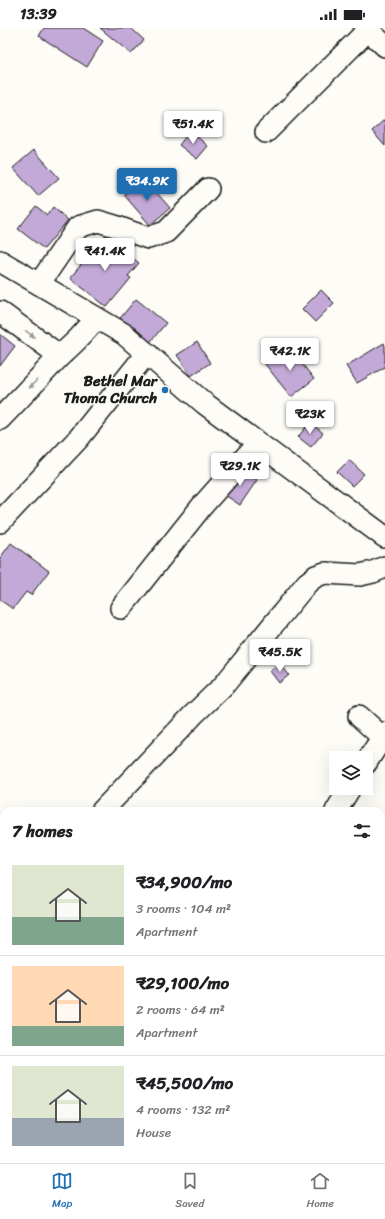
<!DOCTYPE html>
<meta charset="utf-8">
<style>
body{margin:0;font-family:Sriracha,sans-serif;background:#f2f2f2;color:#202124;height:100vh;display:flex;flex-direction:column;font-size:15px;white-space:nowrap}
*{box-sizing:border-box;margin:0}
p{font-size:13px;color:#757577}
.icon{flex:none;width:22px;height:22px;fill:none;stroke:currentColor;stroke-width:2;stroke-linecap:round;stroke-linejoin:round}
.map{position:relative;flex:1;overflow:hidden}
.details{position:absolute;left:0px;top:779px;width:385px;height:356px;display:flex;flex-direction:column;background:#fff;border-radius:12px 12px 0 0;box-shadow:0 4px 16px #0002}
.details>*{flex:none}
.fabs{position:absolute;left:329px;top:723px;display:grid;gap:8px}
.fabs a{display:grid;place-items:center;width:44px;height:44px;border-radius:0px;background:#fff;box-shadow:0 4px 16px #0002;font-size:20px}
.price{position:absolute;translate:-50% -34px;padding:0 9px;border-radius:4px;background:#fff;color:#222;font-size:13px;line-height:26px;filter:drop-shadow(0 1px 2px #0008)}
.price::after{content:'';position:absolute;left:50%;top:24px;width:12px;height:9px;margin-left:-6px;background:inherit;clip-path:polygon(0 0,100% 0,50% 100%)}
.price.on{background:#1f6fb2;color:#fff}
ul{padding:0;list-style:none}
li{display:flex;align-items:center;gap:12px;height:100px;padding:0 12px}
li+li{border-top:1px solid #e0e0e0}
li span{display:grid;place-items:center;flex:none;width:112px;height:80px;border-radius:0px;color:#555}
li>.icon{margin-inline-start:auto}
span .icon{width:48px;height:48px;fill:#fffc;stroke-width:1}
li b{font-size:17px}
h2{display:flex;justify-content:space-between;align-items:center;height:48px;padding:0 12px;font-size:17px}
.status{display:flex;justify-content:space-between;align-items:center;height:28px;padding:0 20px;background:#fff;direction:ltr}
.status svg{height:11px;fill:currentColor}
.tab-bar{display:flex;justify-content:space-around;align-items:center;height:56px;border-top:1px solid #e0e0e0;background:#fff;font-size:11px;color:#757577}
.tab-bar a{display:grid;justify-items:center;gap:2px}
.tab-bar .on{color:#1f6fb2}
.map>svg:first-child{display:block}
.building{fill:#c3a9d7;stroke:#1c1c1c}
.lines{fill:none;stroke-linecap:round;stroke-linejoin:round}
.minor-casing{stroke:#1c1c1c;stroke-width:24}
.minor{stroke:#fdfcf7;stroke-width:21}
.oneway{fill:#989794}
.poi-dot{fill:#1f6fb2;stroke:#fdfcf7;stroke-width:1.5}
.labels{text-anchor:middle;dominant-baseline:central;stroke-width:3;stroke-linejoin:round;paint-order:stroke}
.poi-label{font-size:15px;font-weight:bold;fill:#1c1c1c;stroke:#fdfcf7;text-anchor:end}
</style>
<div class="status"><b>13:39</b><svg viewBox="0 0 49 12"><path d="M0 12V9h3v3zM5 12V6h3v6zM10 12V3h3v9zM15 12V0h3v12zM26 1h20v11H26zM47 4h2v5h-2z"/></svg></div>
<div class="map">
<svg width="385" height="1135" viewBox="0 0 385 1135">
<rect width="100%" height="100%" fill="#fdfcf7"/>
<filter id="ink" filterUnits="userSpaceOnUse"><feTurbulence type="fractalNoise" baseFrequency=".025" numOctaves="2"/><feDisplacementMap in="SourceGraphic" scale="8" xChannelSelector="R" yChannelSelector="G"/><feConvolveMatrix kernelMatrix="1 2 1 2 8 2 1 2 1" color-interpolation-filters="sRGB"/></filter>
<g filter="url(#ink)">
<path class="building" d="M44,0H83L103,13L87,39L39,8Z
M100,0H131L144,12L131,26Z
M385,91V118L372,103Z
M190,103L208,118L197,131L179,117Z
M34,122L59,150L38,168L13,140Z
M144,150L170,180L150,197L124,167Z
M36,178L47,187L53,179L68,192L44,221L18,201Z
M105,208L139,235L128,248L131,250L107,279L70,250Z
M321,262L334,275L315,294L302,281Z
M136,271L166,295L147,318L117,294Z
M0,306L15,318L0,338Z
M197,314L210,335L191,348L177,327Z
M384,315L385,318V339L357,355L346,338Z
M288,318L314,351L291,369L265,336Z
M310,394L323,405L311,419L298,409Z
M349,432L364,446L352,458L337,444Z
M240,440L257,452L240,477L222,465Z
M11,515L49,543L31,567L26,564L13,581L0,572V530Z
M280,635L289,647L279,655L270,643Z
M4,1075V1107L0,1104V1080Z
M123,1131H137L133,1135H119Z"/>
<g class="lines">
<defs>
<path id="minor" d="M366,0L385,18
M266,104L368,2
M0,233L124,306L204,375L385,509
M39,256L78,199L98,193L115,198L148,210L166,204L208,161
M0,284L60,328
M0,391L60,328L77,312L97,290
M0,494L79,410L147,325
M121,580L202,478L258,415
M359,688L382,709
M366,735L385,705
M102,783L193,687L224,657L307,555L316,548L325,545L360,547L373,544L385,539
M336,783L350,760
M48,1135L51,1131"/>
</defs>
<use href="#minor" class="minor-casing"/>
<use href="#minor" class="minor"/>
</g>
<defs><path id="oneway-solid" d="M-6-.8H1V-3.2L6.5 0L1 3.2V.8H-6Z"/></defs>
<g class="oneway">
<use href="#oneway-solid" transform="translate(30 306) rotate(36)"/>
<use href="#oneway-solid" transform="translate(33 356) rotate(134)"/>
</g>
</g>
<circle class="poi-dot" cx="165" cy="362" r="4"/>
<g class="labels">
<g class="poi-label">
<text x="157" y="353">Bethel Mar<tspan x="157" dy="17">Thoma Church</tspan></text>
</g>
</g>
</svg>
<div class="fabs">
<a><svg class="icon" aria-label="layers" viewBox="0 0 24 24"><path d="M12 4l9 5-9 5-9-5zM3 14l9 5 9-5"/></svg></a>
</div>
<b class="price" style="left:193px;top:117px">₹51.4K</b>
<b class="price on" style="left:147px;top:174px">₹34.9K</b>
<b class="price" style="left:105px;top:244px">₹41.4K</b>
<b class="price" style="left:290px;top:344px">₹42.1K</b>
<b class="price" style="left:310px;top:407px">₹23K</b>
<b class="price" style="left:240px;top:459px">₹29.1K</b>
<b class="price" style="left:280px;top:645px">₹45.5K</b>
<section class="details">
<h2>7 homes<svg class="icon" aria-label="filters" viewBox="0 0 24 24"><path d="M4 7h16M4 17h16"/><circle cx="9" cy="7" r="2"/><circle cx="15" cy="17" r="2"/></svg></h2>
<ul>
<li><span style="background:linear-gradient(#dfe7d0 65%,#7fa58c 0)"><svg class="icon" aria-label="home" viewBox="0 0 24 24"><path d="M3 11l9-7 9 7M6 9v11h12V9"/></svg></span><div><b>₹34,900/mo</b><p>3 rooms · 104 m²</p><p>Apartment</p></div></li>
<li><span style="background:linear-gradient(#ffd9b3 75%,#7fa58c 0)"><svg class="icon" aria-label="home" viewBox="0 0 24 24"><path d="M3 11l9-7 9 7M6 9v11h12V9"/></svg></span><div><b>₹29,100/mo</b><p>2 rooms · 64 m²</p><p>Apartment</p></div></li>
<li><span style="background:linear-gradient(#dfe7d0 65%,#9aa5b1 0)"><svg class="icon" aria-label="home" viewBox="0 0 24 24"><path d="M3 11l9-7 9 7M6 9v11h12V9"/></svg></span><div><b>₹45,500/mo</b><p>4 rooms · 132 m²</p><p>House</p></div></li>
</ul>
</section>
</div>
<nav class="tab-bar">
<a class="on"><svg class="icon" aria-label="map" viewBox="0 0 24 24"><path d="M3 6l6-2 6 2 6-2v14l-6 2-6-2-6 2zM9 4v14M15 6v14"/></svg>Map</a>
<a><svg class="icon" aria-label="saved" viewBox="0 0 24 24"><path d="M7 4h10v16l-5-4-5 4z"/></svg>Saved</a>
<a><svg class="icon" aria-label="home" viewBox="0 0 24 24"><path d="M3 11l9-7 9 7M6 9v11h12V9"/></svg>Home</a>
</nav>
